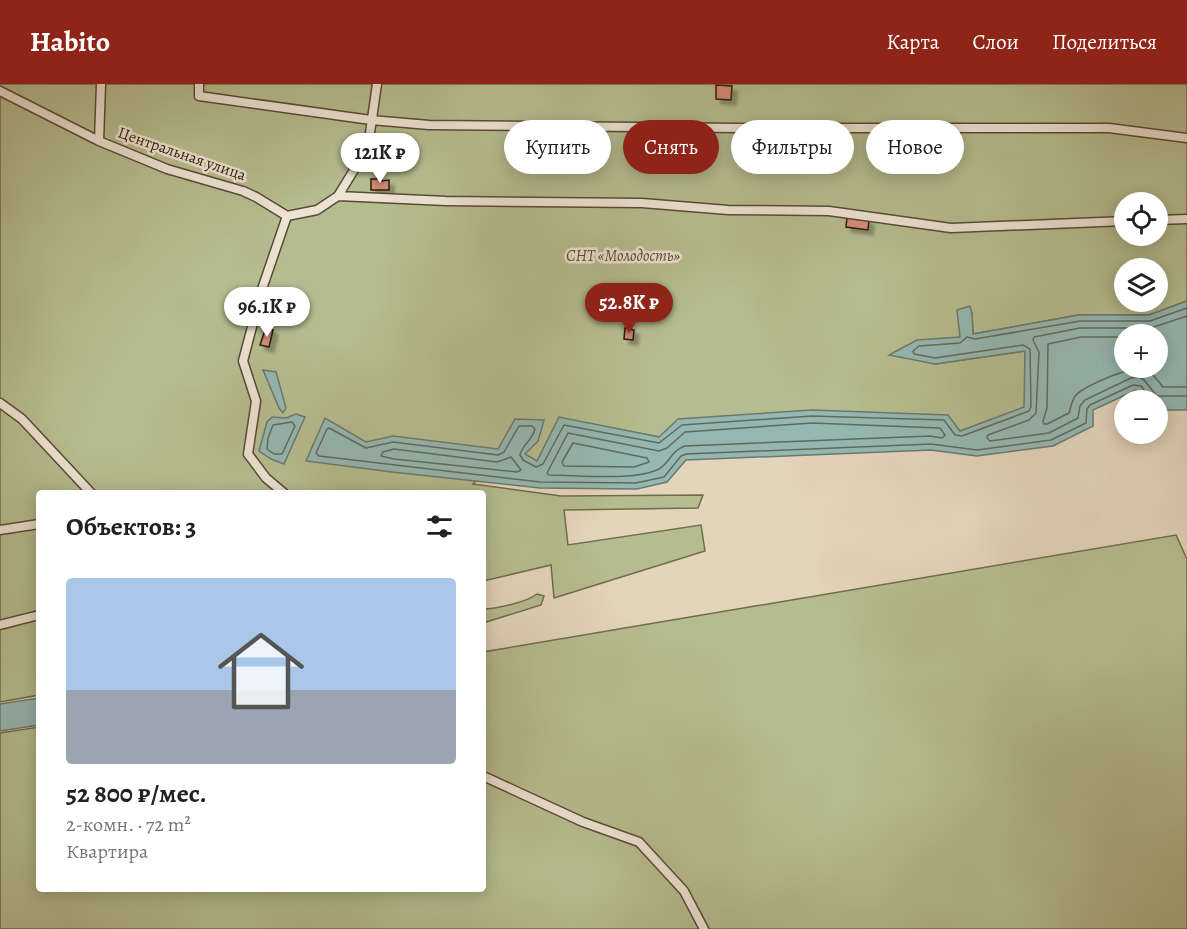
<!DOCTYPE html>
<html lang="ru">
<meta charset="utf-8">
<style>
body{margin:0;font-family:Alegreya,serif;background:#f2f2f2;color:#202124;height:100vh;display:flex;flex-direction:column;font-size:22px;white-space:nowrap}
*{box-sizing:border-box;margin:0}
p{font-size:20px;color:#757577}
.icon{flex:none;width:33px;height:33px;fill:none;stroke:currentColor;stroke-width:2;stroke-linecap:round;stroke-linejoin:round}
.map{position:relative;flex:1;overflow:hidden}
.drawer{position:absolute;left:36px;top:406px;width:450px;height:402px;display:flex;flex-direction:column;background:#fff;border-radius:6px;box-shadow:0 3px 15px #0003}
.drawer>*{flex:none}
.top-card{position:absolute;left:504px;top:36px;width:570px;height:54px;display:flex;gap:12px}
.buttons{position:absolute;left:1114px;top:108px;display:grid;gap:12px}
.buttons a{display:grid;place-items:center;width:54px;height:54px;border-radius:50%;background:#fff;box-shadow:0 3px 15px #0003;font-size:30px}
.price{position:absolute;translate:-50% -51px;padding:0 14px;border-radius:21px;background:#fff;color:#222;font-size:20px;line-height:39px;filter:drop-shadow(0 2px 3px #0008)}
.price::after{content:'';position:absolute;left:50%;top:36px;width:18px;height:14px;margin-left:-9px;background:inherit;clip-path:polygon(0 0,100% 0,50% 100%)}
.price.selected{background:#8f2418;color:#fff}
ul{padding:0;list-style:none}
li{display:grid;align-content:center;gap:12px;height:318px;padding:0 30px}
li span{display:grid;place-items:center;height:186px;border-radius:6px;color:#555}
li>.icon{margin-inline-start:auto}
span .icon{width:108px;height:108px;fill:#fffc;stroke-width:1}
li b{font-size:26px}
h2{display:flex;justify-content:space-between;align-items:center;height:72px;padding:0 30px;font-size:26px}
.pill{padding:0 21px;border-radius:27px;background:#fff;box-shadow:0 3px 15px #0003;font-size:21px;line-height:54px}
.pill.selected{background:#8f2418;color:#fff}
header{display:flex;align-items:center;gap:36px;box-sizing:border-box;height:84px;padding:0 30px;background:#8f2418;color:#fff}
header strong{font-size:28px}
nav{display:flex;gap:33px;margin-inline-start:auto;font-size:21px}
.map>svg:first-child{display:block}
.green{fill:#b5bc8f;stroke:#706c4c;stroke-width:1.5;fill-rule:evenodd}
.water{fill:#95b8b2;stroke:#6b796e;stroke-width:1.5;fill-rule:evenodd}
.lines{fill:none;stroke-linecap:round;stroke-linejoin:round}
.shore{stroke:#606a5e;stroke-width:1.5}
.building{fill:#d48c79;stroke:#2c1b09;stroke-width:1.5;filter:url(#shadow)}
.minor-casing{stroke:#5a4936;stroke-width:11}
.minor{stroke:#ede3d3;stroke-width:8}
.labels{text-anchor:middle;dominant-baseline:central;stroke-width:5;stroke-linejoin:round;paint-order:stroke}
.street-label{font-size:16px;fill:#2c1b09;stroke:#ede3d3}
.park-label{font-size:16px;font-style:italic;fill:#554b31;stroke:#ede3d3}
</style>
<header>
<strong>Habito</strong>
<nav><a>Карта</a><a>Слои</a><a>Поделиться</a></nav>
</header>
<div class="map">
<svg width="1187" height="845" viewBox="0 0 1187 845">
<defs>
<filter id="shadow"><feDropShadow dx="5" dy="5" stdDeviation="1.5" flood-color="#0004"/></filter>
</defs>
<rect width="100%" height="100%" fill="#e3d4bc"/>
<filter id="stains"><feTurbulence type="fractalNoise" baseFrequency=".00333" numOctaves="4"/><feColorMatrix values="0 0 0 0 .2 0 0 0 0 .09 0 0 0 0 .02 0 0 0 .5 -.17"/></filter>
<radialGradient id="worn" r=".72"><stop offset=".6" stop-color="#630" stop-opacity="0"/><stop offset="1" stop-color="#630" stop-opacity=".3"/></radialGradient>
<path class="green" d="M0,0H1187V217L1149,231H1079L973,250L972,230L960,253L900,272L935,280L1025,267V324L960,347L659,353L560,334L537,378L525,371L499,365L488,383L473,400L561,412L703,411L698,424L564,426L568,461L701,441L705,467L554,514L551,481L483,497V410H39V611L0,618ZM1125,118H1158V152H1125ZM1125,184H1158V218H1125Z
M1176,451L1187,475V845H0V649L39,643V806H483V568Z
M537,510L544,512L541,521L483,539V525C496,525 527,518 537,510Z"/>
<path class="water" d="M1187,217V326H1158V316H1144L1136,306L1093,326V342L1053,362L977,372L931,366L686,376L667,398L637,405L540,404L392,388L306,377L325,334L366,358L393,352L498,365L515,335L544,336L538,357L525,370L537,377L559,333L659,353L678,335L812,326L948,331L960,347L1024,323L1025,267L935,280L889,271L917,256L960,253L957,226L970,222L972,230L973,250L1079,231H1149ZM1125,250H1158V284H1125Z
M263,286L276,288L286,324L283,329L279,324Z
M296,330L305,333L284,380L271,375L259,367L267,338L272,333L286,334Z
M39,614V641L0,647V620Z"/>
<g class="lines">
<path class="shore" d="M1187,232L1151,244H1080L1034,253L1033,256L1039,268L1036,329L1029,336L988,351L987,354L990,357L1049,349L1078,334L1080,322L1085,316L1131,294L1139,293L1144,296L1157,312H1187
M1125,253H1081L1048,260L1047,324L1043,337L1044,340H1047L1069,329C1071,322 1072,316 1076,311C1085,302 1130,282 1142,285C1152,287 1157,296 1163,303H1187
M1149,316L1148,311L1141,302L1133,301L1090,321L1087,325L1086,339L1051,356L977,366L931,360L686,370L681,372L664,393L636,399L540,398L319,372L316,369L327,345L329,344L366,364L393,358L498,371L504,368L519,342H532L535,345C532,357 522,361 520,371L523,376L536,383L543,380L564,341L659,359L682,341L812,332L944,336L955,351L962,352L1029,327L1031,323L1030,265L1023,261L935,274L914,270L913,267L919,262L960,259L967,253L975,255L1080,237H1150L1187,224
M292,338L295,342L282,370H274L267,365L268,354L273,341Z
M812,339L940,344L945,351L942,354L930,352L685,362C671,366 669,381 657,386C632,397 578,391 549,391L547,389L568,349L659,367L667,364L685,348Z
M573,359L647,374L649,378L634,383L564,382L562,378Z
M394,365L497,378L511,373L521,386L517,388L394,375L381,372L383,368Z"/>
</g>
<path class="building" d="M716,1L732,2L731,16L716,15Z
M377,93H382V97L389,96V106H371V95H377Z
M847,133L869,136L868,146L846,143Z
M266,243L273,246L269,263L260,261Z
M625,244L634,246L633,256L624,255Z"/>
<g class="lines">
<defs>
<path id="minor" d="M199,0V12L371,36L429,41L741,44H1109L1187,54
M0,7L99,57L167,85L243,107L256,113L287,132
M99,57L101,0
M338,112L446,117L642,119L728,126L829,127L951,144L1125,137
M287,132L317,126L338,112L368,63L377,0
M1158,136L1187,135
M0,319L22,335L92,410
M285,410L266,394L248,370L256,317L243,277L262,205L287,132
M0,446L39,440
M0,541L39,531
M483,692L583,738L639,758L684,807L704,845"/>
</defs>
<use href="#minor" class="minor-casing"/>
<use href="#minor" class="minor"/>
</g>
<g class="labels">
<g class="street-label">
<text transform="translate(182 70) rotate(19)">Центральная улица</text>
</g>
<g class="park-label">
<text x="623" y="172">СНТ «Молодость»</text>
</g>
</g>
<rect width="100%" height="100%" filter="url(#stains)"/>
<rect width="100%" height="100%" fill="url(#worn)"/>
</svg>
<div class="buttons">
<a><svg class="icon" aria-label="locate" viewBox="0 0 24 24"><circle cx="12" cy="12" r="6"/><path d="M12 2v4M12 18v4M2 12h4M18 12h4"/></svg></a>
<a><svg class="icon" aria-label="layers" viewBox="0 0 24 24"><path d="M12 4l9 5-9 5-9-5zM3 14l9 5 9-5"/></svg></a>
<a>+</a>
<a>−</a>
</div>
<b class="price" style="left:380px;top:100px">121K ₽</b>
<b class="price selected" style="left:629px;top:250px">52.8K ₽</b>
<b class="price" style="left:267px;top:254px">96.1K ₽</b>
<div class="top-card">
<a class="pill">Купить</a>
<a class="pill selected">Снять</a>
<a class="pill">Фильтры</a>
<a class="pill">Новое</a>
</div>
<section class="drawer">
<h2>Объектов: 3<svg class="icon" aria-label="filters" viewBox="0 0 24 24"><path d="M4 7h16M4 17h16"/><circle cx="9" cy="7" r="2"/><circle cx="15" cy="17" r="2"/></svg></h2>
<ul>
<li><span style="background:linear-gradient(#a9c7e8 60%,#9aa5b1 0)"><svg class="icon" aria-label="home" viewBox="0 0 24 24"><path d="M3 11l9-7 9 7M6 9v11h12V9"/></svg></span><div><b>52 800 ₽/мес.</b><p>2-комн. · 72 m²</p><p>Квартира</p></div></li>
</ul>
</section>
</div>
